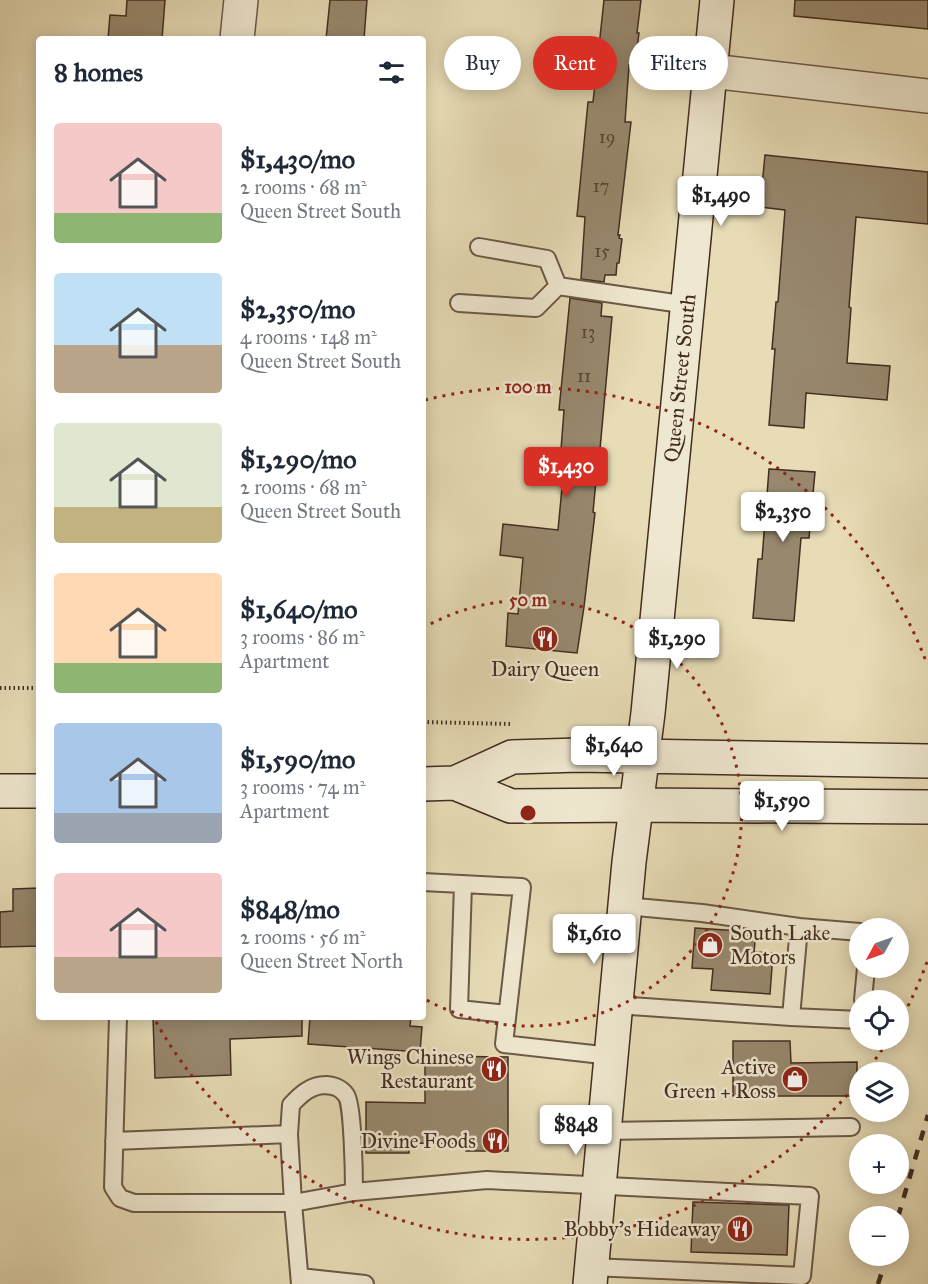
<!DOCTYPE html>
<meta charset="utf-8">
<style>
body{margin:0;font-family:"IM FELL Great Primer",serif;background:#f2f2f3;color:#1f2937;height:100vh;display:flex;flex-direction:column;font-size:22px;white-space:nowrap}
*{box-sizing:border-box;margin:0}
p{font-size:20px;color:#747a83}
.icon{flex:none;width:33px;height:33px;fill:none;stroke:currentColor;stroke-width:2;stroke-linecap:round;stroke-linejoin:round}
.map{position:relative;flex:1;overflow:hidden}
.side{position:absolute;left:36px;top:36px;width:390px;height:984px;display:flex;flex-direction:column;background:#fff;border-radius:6px;box-shadow:0 3px 15px #0003}
.side>*{flex:none}
.guide{position:absolute;left:444px;top:36px;width:393px;height:54px;display:flex;gap:12px}
.needle{width:39px;rotate:230deg}
.controls{position:absolute;left:849px;top:918px;display:grid;gap:12px}
.controls a{display:grid;place-items:center;width:60px;height:60px;border-radius:50%;background:#fff;box-shadow:0 3px 15px #0003;font-size:30px}
.price{position:absolute;translate:-50% -51px;padding:0 14px;border-radius:6px;background:#fff;color:#222;font-size:20px;line-height:39px;filter:drop-shadow(0 2px 3px #0008)}
.price::after{content:'';position:absolute;left:50%;top:36px;width:18px;height:14px;margin-left:-9px;background:inherit;clip-path:polygon(0 0,100% 0,50% 100%)}
.price.active{background:#d93025;color:#fff}
ul{padding:0;list-style:none}
li{display:flex;align-items:center;gap:18px;height:150px;padding:0 18px}
li span{display:grid;place-items:center;flex:none;width:168px;height:120px;border-radius:6px;color:#555}
li>.icon{margin-inline-start:auto}
span .icon{width:72px;height:72px;fill:#fffc;stroke-width:1}
li b{font-size:26px}
h2{display:flex;justify-content:space-between;align-items:center;height:72px;padding:0 18px;font-size:26px}
.pill{padding:0 21px;border-radius:27px;background:#fff;box-shadow:0 3px 15px #0003;font-size:21px;line-height:54px}
.pill.active{background:#d93025;color:#fff}
.map>svg:first-child{display:block}
.building{fill:#98886e;stroke:#432c20;stroke-width:1.5}
.lines{fill:none;stroke-linecap:round;stroke-linejoin:round}
.lane-casing{stroke:#6c5846;stroke-width:20}
.street-casing{stroke:#6c5846;stroke-width:36}
.secondary-casing{stroke:#432c20;stroke-width:36}
.path{stroke:#432c20;stroke-width:4;stroke-dasharray:1.5 3;stroke-linecap:butt}
.lane{stroke:#efe8d0;stroke-width:16}
.street{stroke:#efe8d0;stroke-width:33}
.secondary{stroke:#efe8d0;stroke-width:33}
.rail{stroke:#432c20;stroke-width:4.5;stroke-dasharray:10 10;stroke-linecap:butt}
.ring{fill:none;stroke:#8f2418;stroke-width:3;stroke-dasharray:3 6}
.labels{text-anchor:middle;dominant-baseline:central;stroke-width:5;stroke-linejoin:round;paint-order:stroke}
.number-label{font-size:18px;fill:#584334}
.street-label{font-size:21px;fill:#432c20;stroke:#efe8d0}
.poi-label{font-size:21px;fill:#432c20;stroke:#efe8d0;text-anchor:end}
.centre{fill:#8f2418;stroke:#efe8d0;stroke-width:3}
.ring-label{font-size:18px;text-anchor:middle;font-weight:bold;fill:#8f2418;stroke:#efe8d0;stroke-width:5;stroke-linejoin:round;paint-order:stroke}
</style>
<div class="map">
<svg width="928" height="1284" viewBox="0 0 928 1284">
<rect width="100%" height="100%" fill="#e7dcb6"/>
<filter id="stains"><feTurbulence type="fractalNoise" baseFrequency=".00333" numOctaves="4"/><feColorMatrix values="0 0 0 0 .2 0 0 0 0 .09 0 0 0 0 .02 0 0 0 .5 -.17"/></filter>
<radialGradient id="worn" r=".72"><stop offset=".6" stop-color="#630" stop-opacity="0"/><stop offset="1" stop-color="#630" stop-opacity=".3"/></radialGradient>
<path class="building" d="M127,0H165L162,39H108L110,15L126,16Z
M330,0H367L364,39H326Z
M604,0H641L637,33H639L635,64L629,65L625,122H631L618,235H620L619,238L622,239L619,263H617L616,275H605L604,282L581,279L585,217L577,216L588,102H593Z
M795,0H928V29L794,16Z
M765,155L928,172V224L856,217L849,307L851,308L847,363L890,366L887,400L806,393L804,428L769,425L775,349H772L776,302H778L785,210L760,207Z
M570,298L602,303L601,316L612,317L599,460H598L593,512L595,513L584,607L577,653L506,646L508,613L518,614L523,558L500,555L503,524L558,530L563,477L559,476L564,410H559Z
M769,469L815,472L809,538H801L794,621L753,618L758,559H762Z
M39,888V946L0,947V912L13,911V889Z
M695,928L756,932L754,952L773,953L770,994L711,990L713,969L692,968Z
M153,1017H302V1036L230,1039L231,1075L155,1078Z
M310,1017H411L410,1026L422,1027L420,1052L308,1044Z
M733,1041H790L791,1063L857,1062V1096H733Z
M425,1056L508,1057V1151H466V1144L409,1143V1153H366V1102L425,1103Z
M693,1202L789,1205L787,1255L691,1252Z"/>
<g class="lines">
<defs>
<path id="lane" d="M479,247L547,259L558,286
M459,303L536,308L558,286L688,305
M423,882L522,887L504,1044L611,1056
M463,884L459,1009L507,1014
M799,927L860,932
M863,1000L866,968
M616,1005L791,1017L799,927L702,913L625,906
M118,1017L113,1187L120,1198L134,1203H293L354,1192L487,1180L810,1196L802,1276L591,1267
M791,1017L860,1020
M604,1131L851,1127
M289,1134L291,1105C301,1094 311,1085 326,1085C334,1086 340,1087 346,1095C353,1103 354,1176 354,1192
M114,1141L289,1134L293,1203L300,1284
M300,1277L365,1284"/>
<path id="street" d="M237,39L241,0
M711,71L928,96"/>
<path id="secondary" d="M455,783L511,806L636,805L928,807
M423,784L455,783L512,757L579,755L928,761
M0,791H39
M590,1284L629,862L648,713L717,0"/>
</defs>
<use href="#lane" class="lane-casing"/>
<use href="#street" class="street-casing"/>
<use href="#secondary" class="secondary-casing"/>
<path class="path" d="M0,688H39
M423,722L510,724"/>
<use href="#lane" class="lane"/>
<use href="#street" class="street"/>
<use href="#secondary" class="secondary"/>
<path class="rail" d="M898,1217L928,1115
M878,1284L887,1256"/>
</g>
<g class="ring">
<path d="M423 628A213 213 0 1 1 423 998"/>
<path d="M927 962A426 426 0 0 1 899 1023M887 1042A426 426 0 0 1 866 1072M859 1081A426 426 0 0 1 155 1020M425 400A426 426 0 0 1 927 664"/>
</g>
<defs>
<symbol id="restaurant-disc" viewBox="-11 -11 22 22"><circle r="9.5" fill="#8f2418" stroke="#efe8d0"/><path d="M-5-6h1v4h1v-4h1v4h1v-4h1v5L-1.5 .5V6h-2V.5L-5-1ZM5-6V6H3V1.5H1.5Q1.5-4 5-6Z" fill="#fff"/></symbol>
<symbol id="shop-disc" viewBox="-11 -11 22 22"><circle r="9.5" fill="#8f2418" stroke="#efe8d0"/><path d="M-5-2.5h2.3a2.7 3.5 0 0 1 5.4 0H5L5.5 6h-11ZM-1.5-2.5h3a1.5 2.3 0 0 0-3 0Z" fill="#fff"/></symbol>
</defs>
<g fill-rule="evenodd">
<use href="#restaurant-disc" x="530" y="624" width="30" height="30"/>
<use href="#shop-disc" x="695" y="930" width="30" height="30"/>
<use href="#restaurant-disc" x="479" y="1054" width="30" height="30"/>
<use href="#shop-disc" x="780" y="1064" width="30" height="30"/>
<use href="#restaurant-disc" x="480" y="1126" width="30" height="30"/>
<use href="#restaurant-disc" x="725" y="1214" width="30" height="30"/>
</g>
<g class="labels">
<g class="number-label">
<text x="607" y="137">19</text>
<text x="601" y="186">17</text>
<text x="602" y="251">15</text>
<text x="588" y="332">13</text>
<text x="584" y="376">11</text>
</g>
<g class="street-label">
<text transform="translate(680 378) rotate(-84)">Queen Street South</text>
</g>
<g class="poi-label">
<text x="545" y="669" text-anchor="middle">Dairy Queen</text>
<text x="730" y="933" text-anchor="start">South Lake<tspan x="730" dy="24">Motors</tspan></text>
<text x="474" y="1057">Wings Chinese<tspan x="474" dy="24">Restaurant</tspan></text>
<text x="776" y="1067">Active<tspan x="776" dy="24">Green + Ross</tspan></text>
<text x="476" y="1141">Divine Foods</text>
<text x="720" y="1229">Bobby's Hideaway</text>
</g>
</g>
<circle cx="528" cy="813" r="9" class="centre"/>
<g class="ring-label">
<text x="528" y="393">100 m</text>
<text x="528" y="606">50 m</text>
</g>
<rect width="100%" height="100%" filter="url(#stains)"/>
<rect width="100%" height="100%" fill="url(#worn)"/>
</svg>
<div class="controls">
<a><svg class="needle" viewBox="-14 -14 28 28"><path d="M0-13l5 13h-10z" fill="#e53935"/><path d="M0 13l5-13h-10z" fill="#747a83"/></svg></a>
<a><svg class="icon" aria-label="locate" viewBox="0 0 24 24"><circle cx="12" cy="12" r="6"/><path d="M12 2v4M12 18v4M2 12h4M18 12h4"/></svg></a>
<a><svg class="icon" aria-label="layers" viewBox="0 0 24 24"><path d="M12 4l9 5-9 5-9-5zM3 14l9 5 9-5"/></svg></a>
<a>+</a>
<a>−</a>
</div>
<b class="price" style="left:721px;top:227px">$1,490</b>
<b class="price active" style="left:566px;top:498px">$1,430</b>
<b class="price" style="left:783px;top:543px">$2,350</b>
<b class="price" style="left:677px;top:670px">$1,290</b>
<b class="price" style="left:614px;top:777px">$1,640</b>
<b class="price" style="left:782px;top:832px">$1,590</b>
<b class="price" style="left:594px;top:965px">$1,610</b>
<b class="price" style="left:576px;top:1156px">$848</b>
<div class="guide">
<a class="pill">Buy</a>
<a class="pill active">Rent</a>
<a class="pill">Filters</a>
</div>
<section class="side">
<h2>8 homes<svg class="icon" aria-label="filters" viewBox="0 0 24 24"><path d="M4 7h16M4 17h16"/><circle cx="9" cy="7" r="2"/><circle cx="15" cy="17" r="2"/></svg></h2>
<ul>
<li><span style="background:linear-gradient(#f6c9c9 75%,#8fb573 0)"><svg class="icon" aria-label="home" viewBox="0 0 24 24"><path d="M3 11l9-7 9 7M6 9v11h12V9"/></svg></span><div><b>$1,430/mo</b><p>2 rooms · 68 m²</p><p>Queen Street South</p></div></li>
<li><span style="background:linear-gradient(#bfe0f5 60%,#b9a48a 0)"><svg class="icon" aria-label="home" viewBox="0 0 24 24"><path d="M3 11l9-7 9 7M6 9v11h12V9"/></svg></span><div><b>$2,350/mo</b><p>4 rooms · 148 m²</p><p>Queen Street South</p></div></li>
<li><span style="background:linear-gradient(#dfe7d0 70%,#c2b280 0)"><svg class="icon" aria-label="home" viewBox="0 0 24 24"><path d="M3 11l9-7 9 7M6 9v11h12V9"/></svg></span><div><b>$1,290/mo</b><p>2 rooms · 68 m²</p><p>Queen Street South</p></div></li>
<li><span style="background:linear-gradient(#ffd9b3 75%,#8fb573 0)"><svg class="icon" aria-label="home" viewBox="0 0 24 24"><path d="M3 11l9-7 9 7M6 9v11h12V9"/></svg></span><div><b>$1,640/mo</b><p>3 rooms · 86 m²</p><p>Apartment</p></div></li>
<li><span style="background:linear-gradient(#a9c7e8 75%,#9aa5b1 0)"><svg class="icon" aria-label="home" viewBox="0 0 24 24"><path d="M3 11l9-7 9 7M6 9v11h12V9"/></svg></span><div><b>$1,590/mo</b><p>3 rooms · 74 m²</p><p>Apartment</p></div></li>
<li><span style="background:linear-gradient(#f6c9c9 70%,#b9a48a 0)"><svg class="icon" aria-label="home" viewBox="0 0 24 24"><path d="M3 11l9-7 9 7M6 9v11h12V9"/></svg></span><div><b>$848/mo</b><p>2 rooms · 56 m²</p><p>Queen Street North</p></div></li>
</ul>
</section>
</div>
